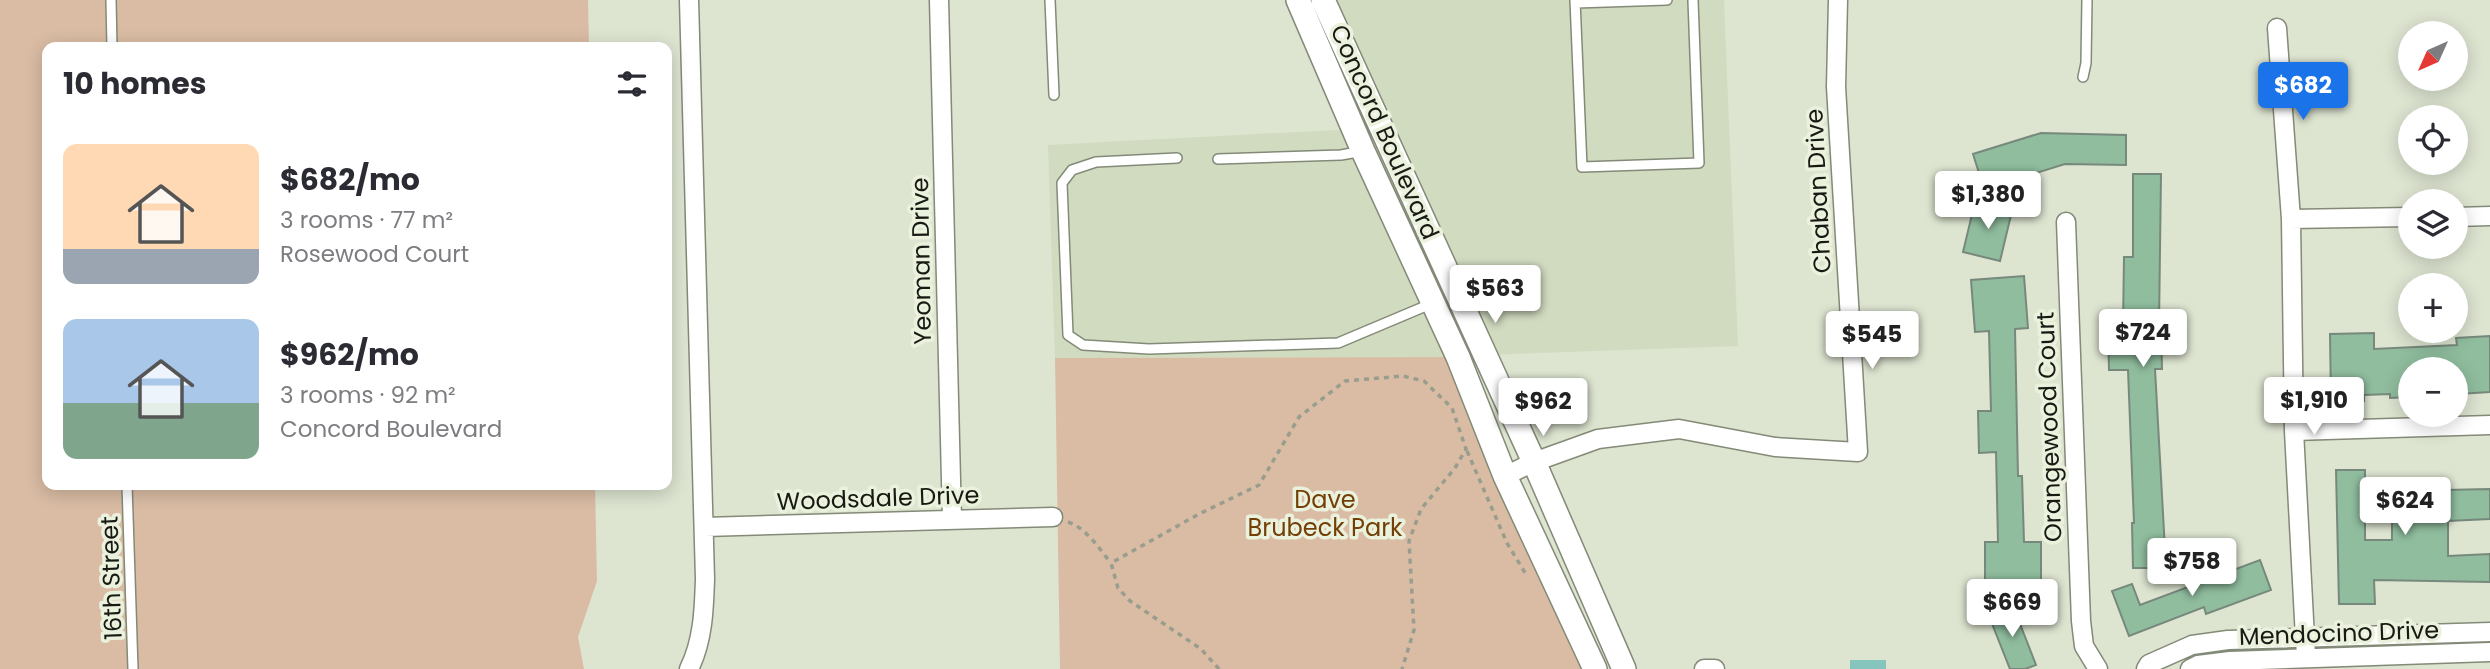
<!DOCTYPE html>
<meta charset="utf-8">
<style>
body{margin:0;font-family:Poppins,sans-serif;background:#f7f7f7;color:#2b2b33;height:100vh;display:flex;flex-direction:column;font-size:26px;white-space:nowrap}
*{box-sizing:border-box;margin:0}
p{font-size:23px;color:#7c7c81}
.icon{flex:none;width:38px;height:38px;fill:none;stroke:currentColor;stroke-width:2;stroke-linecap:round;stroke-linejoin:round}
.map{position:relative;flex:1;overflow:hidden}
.sheet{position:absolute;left:42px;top:42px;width:630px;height:448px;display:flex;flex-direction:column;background:#fff;border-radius:14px;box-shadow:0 4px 18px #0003}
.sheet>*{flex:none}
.needle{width:46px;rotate:225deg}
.fabs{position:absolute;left:2398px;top:21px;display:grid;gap:14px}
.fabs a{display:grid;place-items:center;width:70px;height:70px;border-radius:50%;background:#fff;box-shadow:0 4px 18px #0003;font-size:35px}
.price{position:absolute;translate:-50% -60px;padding:0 16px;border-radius:7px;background:#fff;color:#222;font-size:23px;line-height:46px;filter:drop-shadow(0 2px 4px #0008)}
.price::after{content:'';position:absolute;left:50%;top:42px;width:21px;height:16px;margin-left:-10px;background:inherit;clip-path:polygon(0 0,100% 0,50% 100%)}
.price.active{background:#1a73e8;color:#fff}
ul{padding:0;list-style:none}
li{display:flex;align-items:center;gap:21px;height:175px;padding:0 21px}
li span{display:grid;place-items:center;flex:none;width:196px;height:140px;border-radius:14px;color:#555}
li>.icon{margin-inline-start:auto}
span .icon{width:84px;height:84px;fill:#fffc;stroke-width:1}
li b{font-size:30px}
h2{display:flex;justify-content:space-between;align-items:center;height:84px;padding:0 21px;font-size:30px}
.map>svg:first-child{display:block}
.built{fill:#d1dbc0}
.green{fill:#dabca4}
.water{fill:#85c5bd}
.building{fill:#90bd9e;stroke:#77897c;stroke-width:2}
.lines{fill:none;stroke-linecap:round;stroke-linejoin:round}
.service-casing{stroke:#838a77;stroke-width:12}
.minor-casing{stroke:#838a77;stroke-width:21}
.tertiary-casing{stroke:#838a77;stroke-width:26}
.path{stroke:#989d8e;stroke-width:3.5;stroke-dasharray:5 5;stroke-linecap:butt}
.service{stroke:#fff;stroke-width:9}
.minor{stroke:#fff;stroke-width:18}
.tertiary{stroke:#fff;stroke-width:23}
.labels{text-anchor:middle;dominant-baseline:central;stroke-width:7;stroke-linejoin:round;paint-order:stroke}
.street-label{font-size:24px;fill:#171912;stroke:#eaf1dd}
.park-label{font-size:24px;fill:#733f06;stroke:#eaf1dd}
</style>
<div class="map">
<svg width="2490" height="669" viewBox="0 0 2490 669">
<rect width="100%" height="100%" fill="#dde4d0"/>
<path class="built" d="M1323,0H1724L1738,346L1484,355Z
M1354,129L1458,357L1055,358L1048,145Z"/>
<path class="green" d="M0,0H588L589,47H47V485H595L597,581L578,637L584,669H0Z
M1458,357L1595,669H1060L1055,358Z"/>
<path class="water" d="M1850,660H1886V669H1850Z"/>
<path class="building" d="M2041,133L2126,135V165L2065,164L1984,189L1973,154Z
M2133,174H2161L2159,325H2161L2162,369H2155L2166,568H2133L2132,523H2134L2128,370H2109L2108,326H2123L2124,257H2133Z
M1975,202L2012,211L2000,261L1963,252Z
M2024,276L2028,328L2015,329L2018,476H2022L2024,542H2041V593H1985V542H1998L1996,452L1979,453L1978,411H1991L1989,331L1975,332L1971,280Z
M2374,333V349L2457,345L2456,338L2490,336V392L2459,394L2458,369H2410V397L2390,398V394L2364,395V401H2331L2330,334Z
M2336,470H2365V540H2392V483H2444V490L2490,489V519L2448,521V556L2490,554V582L2374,580L2375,604H2339Z
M2260,560L2271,590L2206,614L2204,607L2129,636L2112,591L2132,584L2140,605Z
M2013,606L2036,665L2025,669H2010L1989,616Z"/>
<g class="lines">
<defs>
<path id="service" d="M111,0L112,47
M1050,0L1054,95
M1575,0L1582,167L1699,163L1693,0
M1576,3L1667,0
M2083,77L2086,63L2087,0
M1177,158L1096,162L1072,170L1062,183L1068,335L1083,345L1149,349L1338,343L1433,303
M1218,159L1341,155L1363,151
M127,485L133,669"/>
<path id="minor" d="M939,0L952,520
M2277,28L2291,219L2294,431L2306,657
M2455,217L2490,216
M2291,219L2410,217
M2066,222L2081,621L2084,646L2098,669
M2294,431L2490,425
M1505,476L1534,462L1598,439L1679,429L1775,447L1858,452L1836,87L1838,0
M705,527L1053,517
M689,669C703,641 704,610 705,579L689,0
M1704,669H1715
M2146,669L2149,664L2192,645L2228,640L2490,632
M2190,669L2198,665L2230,661L2490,652"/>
<path id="tertiary" d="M1298,0L1363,151L1458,357L1505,476L1595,669
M1323,0L1534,462L1624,669"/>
</defs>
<use href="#service" class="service-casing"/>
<use href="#minor" class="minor-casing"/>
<use href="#tertiary" class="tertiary-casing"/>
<path class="path" d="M1467,451L1507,543L1527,576
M1068,522C1086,528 1099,548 1110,562
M1219,669L1201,649L1130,601L1118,588L1111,563L1199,514L1259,485L1299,417L1345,381L1403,376L1424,381L1452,408L1466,449L1455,468L1421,509L1409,541L1414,630L1402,669"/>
<use href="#service" class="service"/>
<use href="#minor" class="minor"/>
<use href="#tertiary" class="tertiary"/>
</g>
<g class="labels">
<g class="street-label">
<text transform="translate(1385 132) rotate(66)">Concord Boulevard</text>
<text transform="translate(1818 191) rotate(-93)">Chaban Drive</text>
<text transform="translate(921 261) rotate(-91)">Yeoman Drive</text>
<text transform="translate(2049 427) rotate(-92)">Orangewood Court</text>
<text transform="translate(878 498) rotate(-2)">Woodsdale Drive</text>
<text transform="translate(111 578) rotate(-92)">16th Street</text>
<text transform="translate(2339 633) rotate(-2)">Mendocino Drive</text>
</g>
<g class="park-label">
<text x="1325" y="499">Dave<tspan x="1325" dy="28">Brubeck Park</tspan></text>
</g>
</g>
</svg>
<div class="fabs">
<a><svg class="needle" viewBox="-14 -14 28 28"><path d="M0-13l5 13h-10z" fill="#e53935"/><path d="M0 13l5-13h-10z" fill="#7c7c81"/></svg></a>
<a><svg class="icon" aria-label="locate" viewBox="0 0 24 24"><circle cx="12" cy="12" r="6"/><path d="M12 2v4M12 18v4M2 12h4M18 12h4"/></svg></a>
<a><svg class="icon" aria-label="layers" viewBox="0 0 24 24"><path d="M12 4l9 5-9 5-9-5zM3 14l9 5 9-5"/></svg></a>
<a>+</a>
<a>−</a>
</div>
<b class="price active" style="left:2303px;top:122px">$682</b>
<b class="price" style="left:1988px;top:231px">$1,380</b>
<b class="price" style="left:1495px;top:325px">$563</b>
<b class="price" style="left:2143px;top:369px">$724</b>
<b class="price" style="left:1872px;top:371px">$545</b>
<b class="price" style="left:2314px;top:437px">$1,910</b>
<b class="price" style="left:1543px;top:438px">$962</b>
<b class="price" style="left:2405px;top:537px">$624</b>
<b class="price" style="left:2192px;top:598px">$758</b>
<b class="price" style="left:2012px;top:639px">$669</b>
<section class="sheet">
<h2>10 homes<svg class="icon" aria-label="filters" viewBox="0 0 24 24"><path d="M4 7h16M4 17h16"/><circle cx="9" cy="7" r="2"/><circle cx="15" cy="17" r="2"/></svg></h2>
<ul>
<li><span style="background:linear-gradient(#ffd9b3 75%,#9aa5b1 0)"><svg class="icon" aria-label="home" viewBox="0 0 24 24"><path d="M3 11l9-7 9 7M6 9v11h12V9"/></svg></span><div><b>$682/mo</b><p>3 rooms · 77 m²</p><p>Rosewood Court</p></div></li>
<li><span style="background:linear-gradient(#a9c7e8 60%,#7fa58c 0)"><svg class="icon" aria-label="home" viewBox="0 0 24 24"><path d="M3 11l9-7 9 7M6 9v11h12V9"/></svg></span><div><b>$962/mo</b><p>3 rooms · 92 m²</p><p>Concord Boulevard</p></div></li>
</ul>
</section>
</div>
